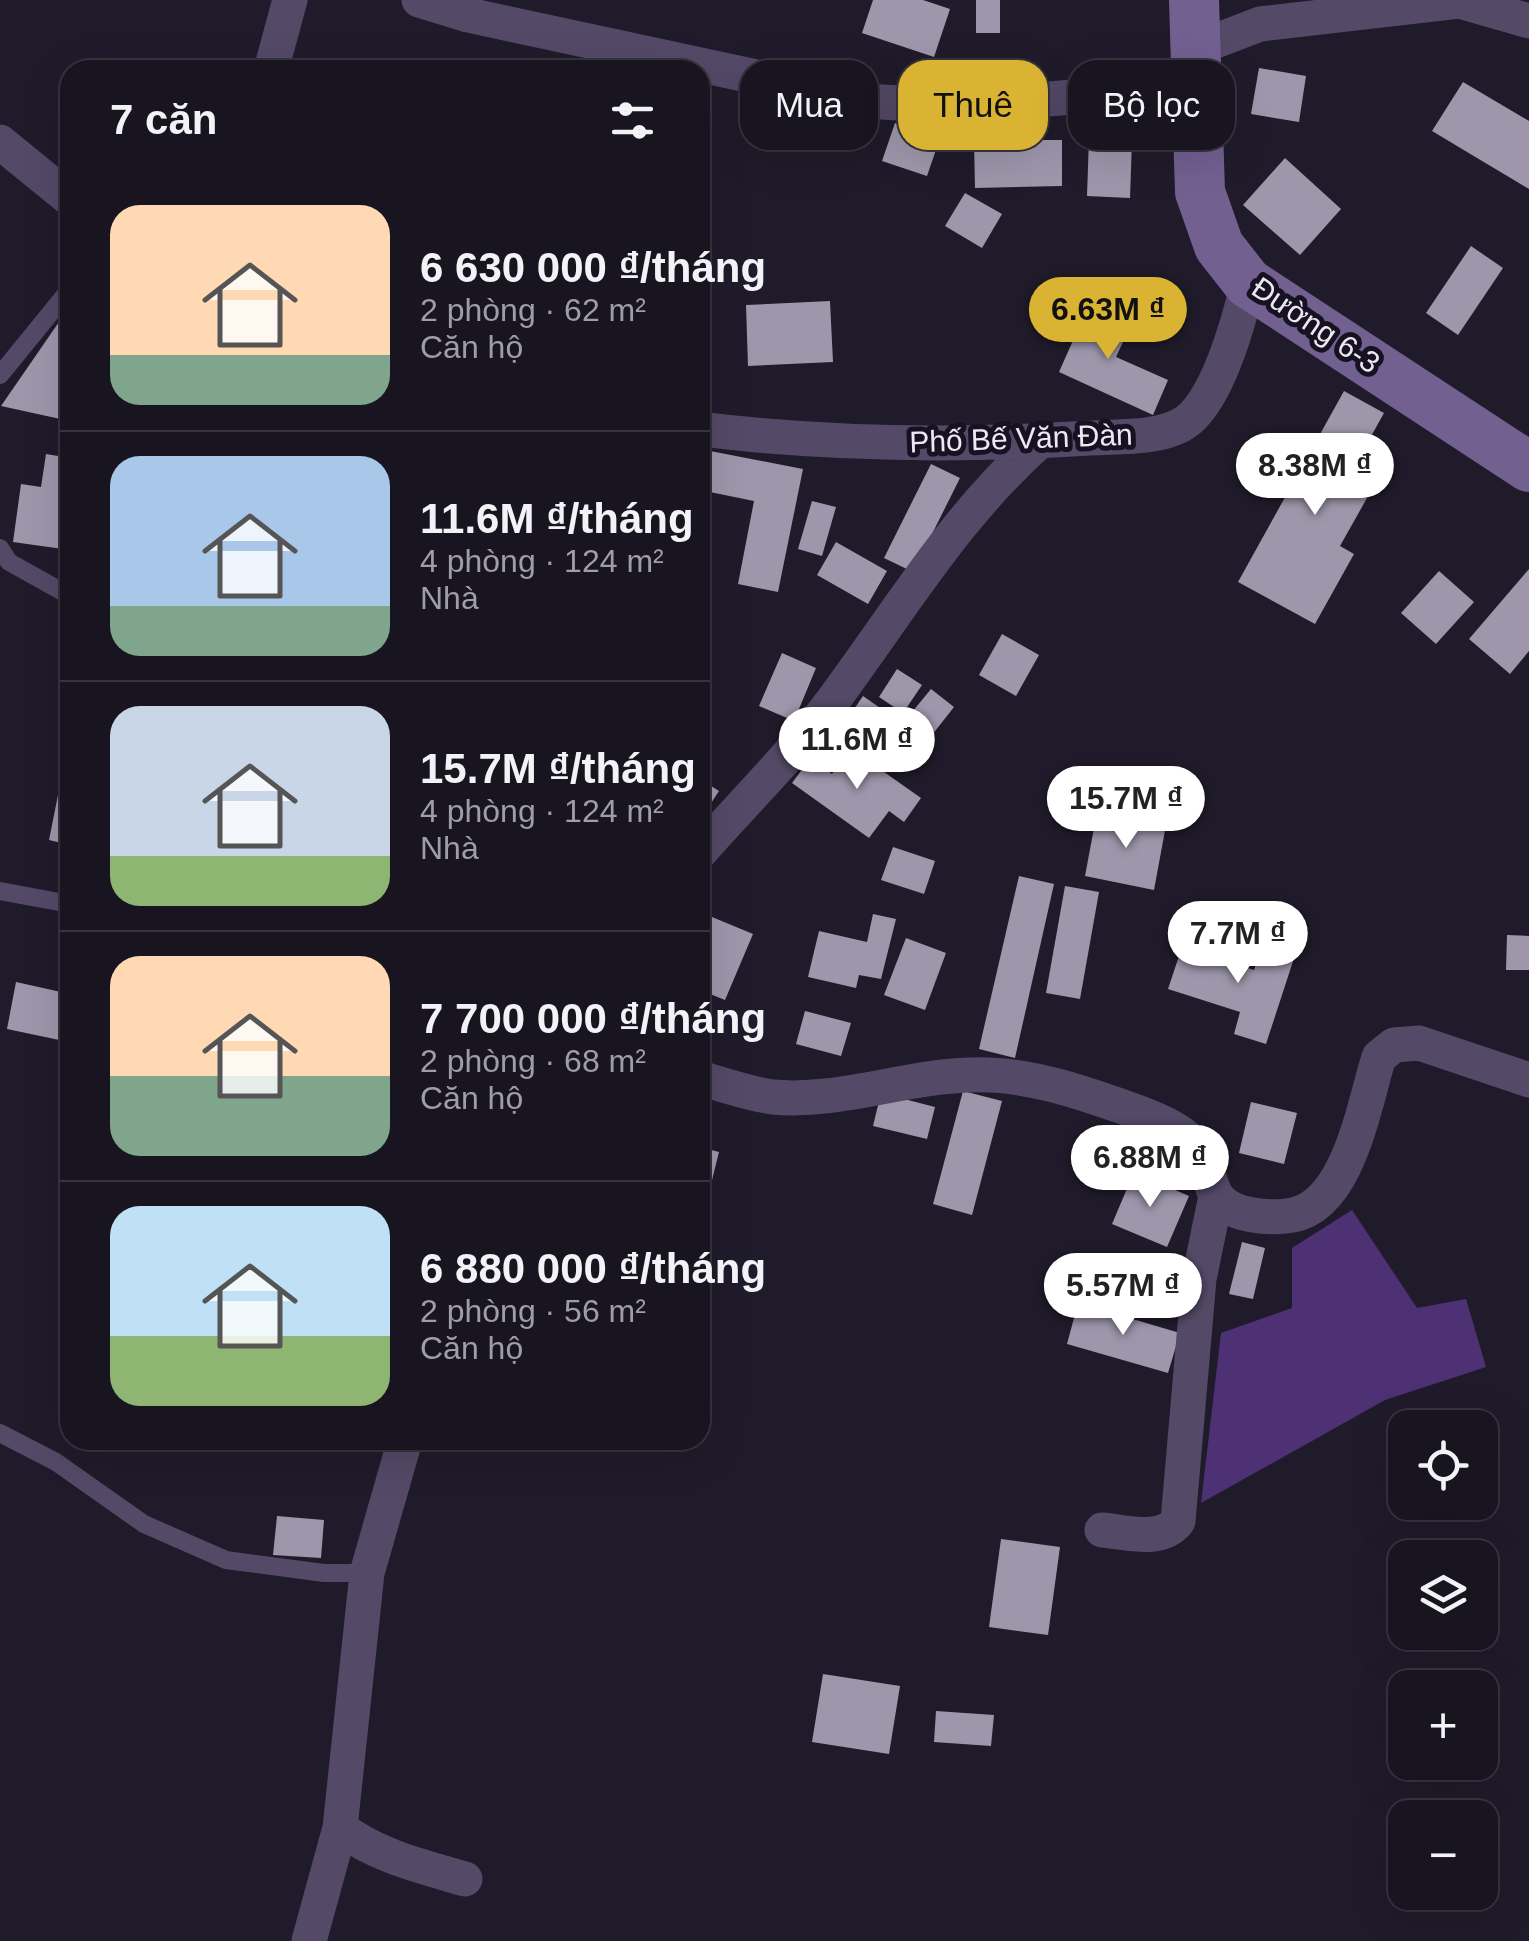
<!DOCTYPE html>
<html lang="vi">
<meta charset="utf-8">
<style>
body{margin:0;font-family:Arial,sans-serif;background:#211d29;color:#f1f3f6;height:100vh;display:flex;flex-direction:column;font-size:38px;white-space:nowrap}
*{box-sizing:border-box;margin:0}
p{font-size:32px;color:#9f9ea5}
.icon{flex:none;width:55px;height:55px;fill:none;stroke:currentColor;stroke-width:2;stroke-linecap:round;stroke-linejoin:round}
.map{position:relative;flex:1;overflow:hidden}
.side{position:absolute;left:60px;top:60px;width:650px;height:1390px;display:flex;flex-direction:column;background:#181420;border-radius:30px;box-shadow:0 10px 40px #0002,0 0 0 2px #36333e}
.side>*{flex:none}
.hud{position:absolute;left:740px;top:60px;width:638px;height:90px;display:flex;gap:20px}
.controls{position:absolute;left:1388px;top:1410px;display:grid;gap:20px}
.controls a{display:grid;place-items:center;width:110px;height:110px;border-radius:20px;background:#181420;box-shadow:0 10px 40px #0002,0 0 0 2px #36333e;font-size:50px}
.price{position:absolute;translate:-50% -85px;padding:0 22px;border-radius:35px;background:#fff;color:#222;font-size:32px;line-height:65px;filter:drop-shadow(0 2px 5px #0008)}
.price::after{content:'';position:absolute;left:50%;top:60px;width:30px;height:22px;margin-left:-15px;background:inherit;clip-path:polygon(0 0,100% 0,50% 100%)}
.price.active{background:#dab333;color:#111}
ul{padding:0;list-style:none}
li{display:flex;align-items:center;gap:30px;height:250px;padding:0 50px}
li+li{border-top:2px solid #36333e}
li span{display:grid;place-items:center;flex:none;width:280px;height:200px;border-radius:30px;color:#555}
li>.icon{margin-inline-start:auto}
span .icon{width:120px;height:120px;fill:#fffc;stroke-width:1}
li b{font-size:42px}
h2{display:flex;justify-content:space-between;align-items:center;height:120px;padding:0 50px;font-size:42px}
.chip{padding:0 35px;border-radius:30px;background:#181420;box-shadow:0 10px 40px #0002,0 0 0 2px #36333e;font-size:35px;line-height:90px}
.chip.active{background:#dab333;color:#111}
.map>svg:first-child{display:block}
.forest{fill:#4e3175}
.building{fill:#9e97ac}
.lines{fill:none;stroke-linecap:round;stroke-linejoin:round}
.lane{stroke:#544967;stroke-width:18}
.street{stroke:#544967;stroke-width:35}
.secondary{stroke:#726091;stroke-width:50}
.labels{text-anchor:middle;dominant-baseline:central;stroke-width:10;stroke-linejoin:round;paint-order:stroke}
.street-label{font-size:30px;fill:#ece9f4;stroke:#171221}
</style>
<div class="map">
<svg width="1529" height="1941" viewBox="0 0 1529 1941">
<rect width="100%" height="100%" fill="#201b2a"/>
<path class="forest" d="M1352,1210L1417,1308L1466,1299L1486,1367L1385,1400L1201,1503L1221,1333L1292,1308V1248Z"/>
<path class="building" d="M873,0H923L950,9L934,57L862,33Z
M976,0H1000V33H976Z
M1259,68L1306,76L1299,122L1251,114Z
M1463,82L1529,121V189L1432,131Z
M1090,109L1133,111L1130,198L1087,196Z
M895,123L940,138L927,176L882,161Z
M974,140H1062V186L975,188Z
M1285,158L1341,209L1300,255L1243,205Z
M965,193L1002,214L982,248L945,226Z
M1471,246L1503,268L1458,335L1426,313Z
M830,301L833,362L748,366L746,305Z
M1073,304L1129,329L1116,357L1168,380L1153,415L1059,372L1075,336L1061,330Z
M70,306V409L65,420L1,406Z
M1344,391L1384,413L1344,485L1367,498L1340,546L1354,554L1315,624L1238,582Z
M700,449L803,469L778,592L738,584L754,501L700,490Z
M46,454L70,458V550L13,542L21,484L41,487Z
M931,464L960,478L913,572L884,558Z
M812,501L836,507L822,556L798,549Z
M836,542L887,571L868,604L817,575Z
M1529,569V651L1510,674L1469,639Z
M1439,571L1474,602L1436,644L1401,613Z
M1002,634L1039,655L1016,696L979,675Z
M782,653L816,668L794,721L759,706Z
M897,669L922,685L903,713L879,697Z
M931,689L954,707L932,735L908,717Z
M863,696L916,733L897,760L844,724Z
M850,748L921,798L904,822L889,811L869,838L792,783L810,759L832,774Z
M63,770L70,772V845L49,840Z
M700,779L719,791L700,820Z
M1097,812L1166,825L1154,890L1085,876Z
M893,847L935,861L924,894L881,880Z
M1019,876L1054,884L1015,1058L979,1049Z
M1065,886L1099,892L1080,999L1046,993Z
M700,912L753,934L725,1000L700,990Z
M873,914L896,919L881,979L859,975L856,988L808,977L819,931L867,942Z
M1507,935L1529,936V970H1506Z
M906,938L946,953L925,1010L884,995Z
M1264,939L1297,949L1266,1044L1234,1034L1240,1012L1168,989L1182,947L1254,970Z
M16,982L70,994L64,1041L7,1029Z
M805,1011L851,1023L841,1056L796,1044Z
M963,1091L1002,1101L972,1215L933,1204Z
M881,1093L935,1107L927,1139L873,1126Z
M1251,1102L1297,1113L1284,1164L1239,1153Z
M700,1147L719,1152L707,1200L700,1199Z
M1134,1172L1189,1196L1167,1247L1112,1224Z
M1242,1242L1265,1248L1253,1299L1229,1294Z
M1078,1303L1180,1333L1168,1373L1067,1344Z
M277,1516L324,1520L321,1558L273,1555Z
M1001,1539L1060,1547L1048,1635L989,1627Z
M823,1674L900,1686L889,1754L812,1742Z
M936,1711L994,1715L991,1746L934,1742Z"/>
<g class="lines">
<path class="lane" d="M0,375L70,289
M0,548L9,562L70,596
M0,891L70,904
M0,1433L56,1462L144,1524L226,1560L324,1573H367"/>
<path class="street" d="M419,0L468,15L868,101C978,110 1085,96 1195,84
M1195,49L1260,24L1459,1L1529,21
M271,70L290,0
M0,142L70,199
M700,429C829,445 961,446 1090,438C1119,436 1155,439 1181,425C1216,407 1239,321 1248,283
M700,852C743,803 792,755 831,703C899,612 954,517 1040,441
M700,1078C724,1085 749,1094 773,1097C838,1103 904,1077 969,1075C1026,1072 1084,1093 1137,1112C1161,1121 1185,1131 1200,1152C1209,1165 1208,1182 1216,1195C1229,1217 1271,1219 1293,1215C1349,1204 1364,1104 1379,1057L1394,1045L1419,1043L1529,1080
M1102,1530C1127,1532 1161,1543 1178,1521L1199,1279L1216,1196
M340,1828C377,1856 420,1866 465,1879
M309,1941L340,1828L367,1573L405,1440"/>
<path class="secondary" d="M1194,0L1200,192L1219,246L1248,283L1529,467"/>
</g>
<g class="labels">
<g class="street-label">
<text transform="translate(1316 325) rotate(34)">Đường 6-3</text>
<text transform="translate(1021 438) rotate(-2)">Phố Bế Văn Đàn</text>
</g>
</g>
</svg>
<div class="controls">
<a><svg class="icon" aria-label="locate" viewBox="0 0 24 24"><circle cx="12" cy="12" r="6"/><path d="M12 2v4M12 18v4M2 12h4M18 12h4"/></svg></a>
<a><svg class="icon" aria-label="layers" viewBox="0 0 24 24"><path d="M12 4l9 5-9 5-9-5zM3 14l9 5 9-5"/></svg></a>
<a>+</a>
<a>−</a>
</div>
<b class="price active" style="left:1108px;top:362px">6.63M ₫</b>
<b class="price" style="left:1315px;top:518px">8.38M ₫</b>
<b class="price" style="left:857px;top:792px">11.6M ₫</b>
<b class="price" style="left:1126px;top:851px">15.7M ₫</b>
<b class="price" style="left:1238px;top:986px">7.7M ₫</b>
<b class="price" style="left:1150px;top:1210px">6.88M ₫</b>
<b class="price" style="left:1123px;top:1338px">5.57M ₫</b>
<div class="hud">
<a class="chip">Mua</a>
<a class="chip active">Thuê</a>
<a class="chip">Bộ lọc</a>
</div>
<section class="side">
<h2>7 căn<svg class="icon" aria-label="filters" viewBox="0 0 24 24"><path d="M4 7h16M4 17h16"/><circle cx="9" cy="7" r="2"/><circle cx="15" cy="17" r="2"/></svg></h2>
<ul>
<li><span style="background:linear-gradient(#ffd9b3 75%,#7fa58c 0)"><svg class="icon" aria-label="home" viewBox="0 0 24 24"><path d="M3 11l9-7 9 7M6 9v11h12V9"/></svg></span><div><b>6 630 000 ₫/tháng</b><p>2 phòng · 62 m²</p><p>Căn hộ</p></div></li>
<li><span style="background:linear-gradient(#a9c7e8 75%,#7fa58c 0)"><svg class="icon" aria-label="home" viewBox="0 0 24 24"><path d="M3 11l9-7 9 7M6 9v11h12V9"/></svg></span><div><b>11.6M ₫/tháng</b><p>4 phòng · 124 m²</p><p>Nhà</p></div></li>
<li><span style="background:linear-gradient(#c9d6e8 75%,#8fb573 0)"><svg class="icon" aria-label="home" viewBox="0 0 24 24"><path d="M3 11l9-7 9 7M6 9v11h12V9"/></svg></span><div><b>15.7M ₫/tháng</b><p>4 phòng · 124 m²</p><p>Nhà</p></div></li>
<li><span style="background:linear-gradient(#ffd9b3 60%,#7fa58c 0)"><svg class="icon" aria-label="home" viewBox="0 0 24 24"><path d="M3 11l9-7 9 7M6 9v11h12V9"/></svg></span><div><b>7 700 000 ₫/tháng</b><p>2 phòng · 68 m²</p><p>Căn hộ</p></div></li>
<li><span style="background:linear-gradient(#bfe0f5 65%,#8fb573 0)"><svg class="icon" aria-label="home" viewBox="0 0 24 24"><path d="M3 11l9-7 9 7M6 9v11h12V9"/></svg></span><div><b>6 880 000 ₫/tháng</b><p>2 phòng · 56 m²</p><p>Căn hộ</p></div></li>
</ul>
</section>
</div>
